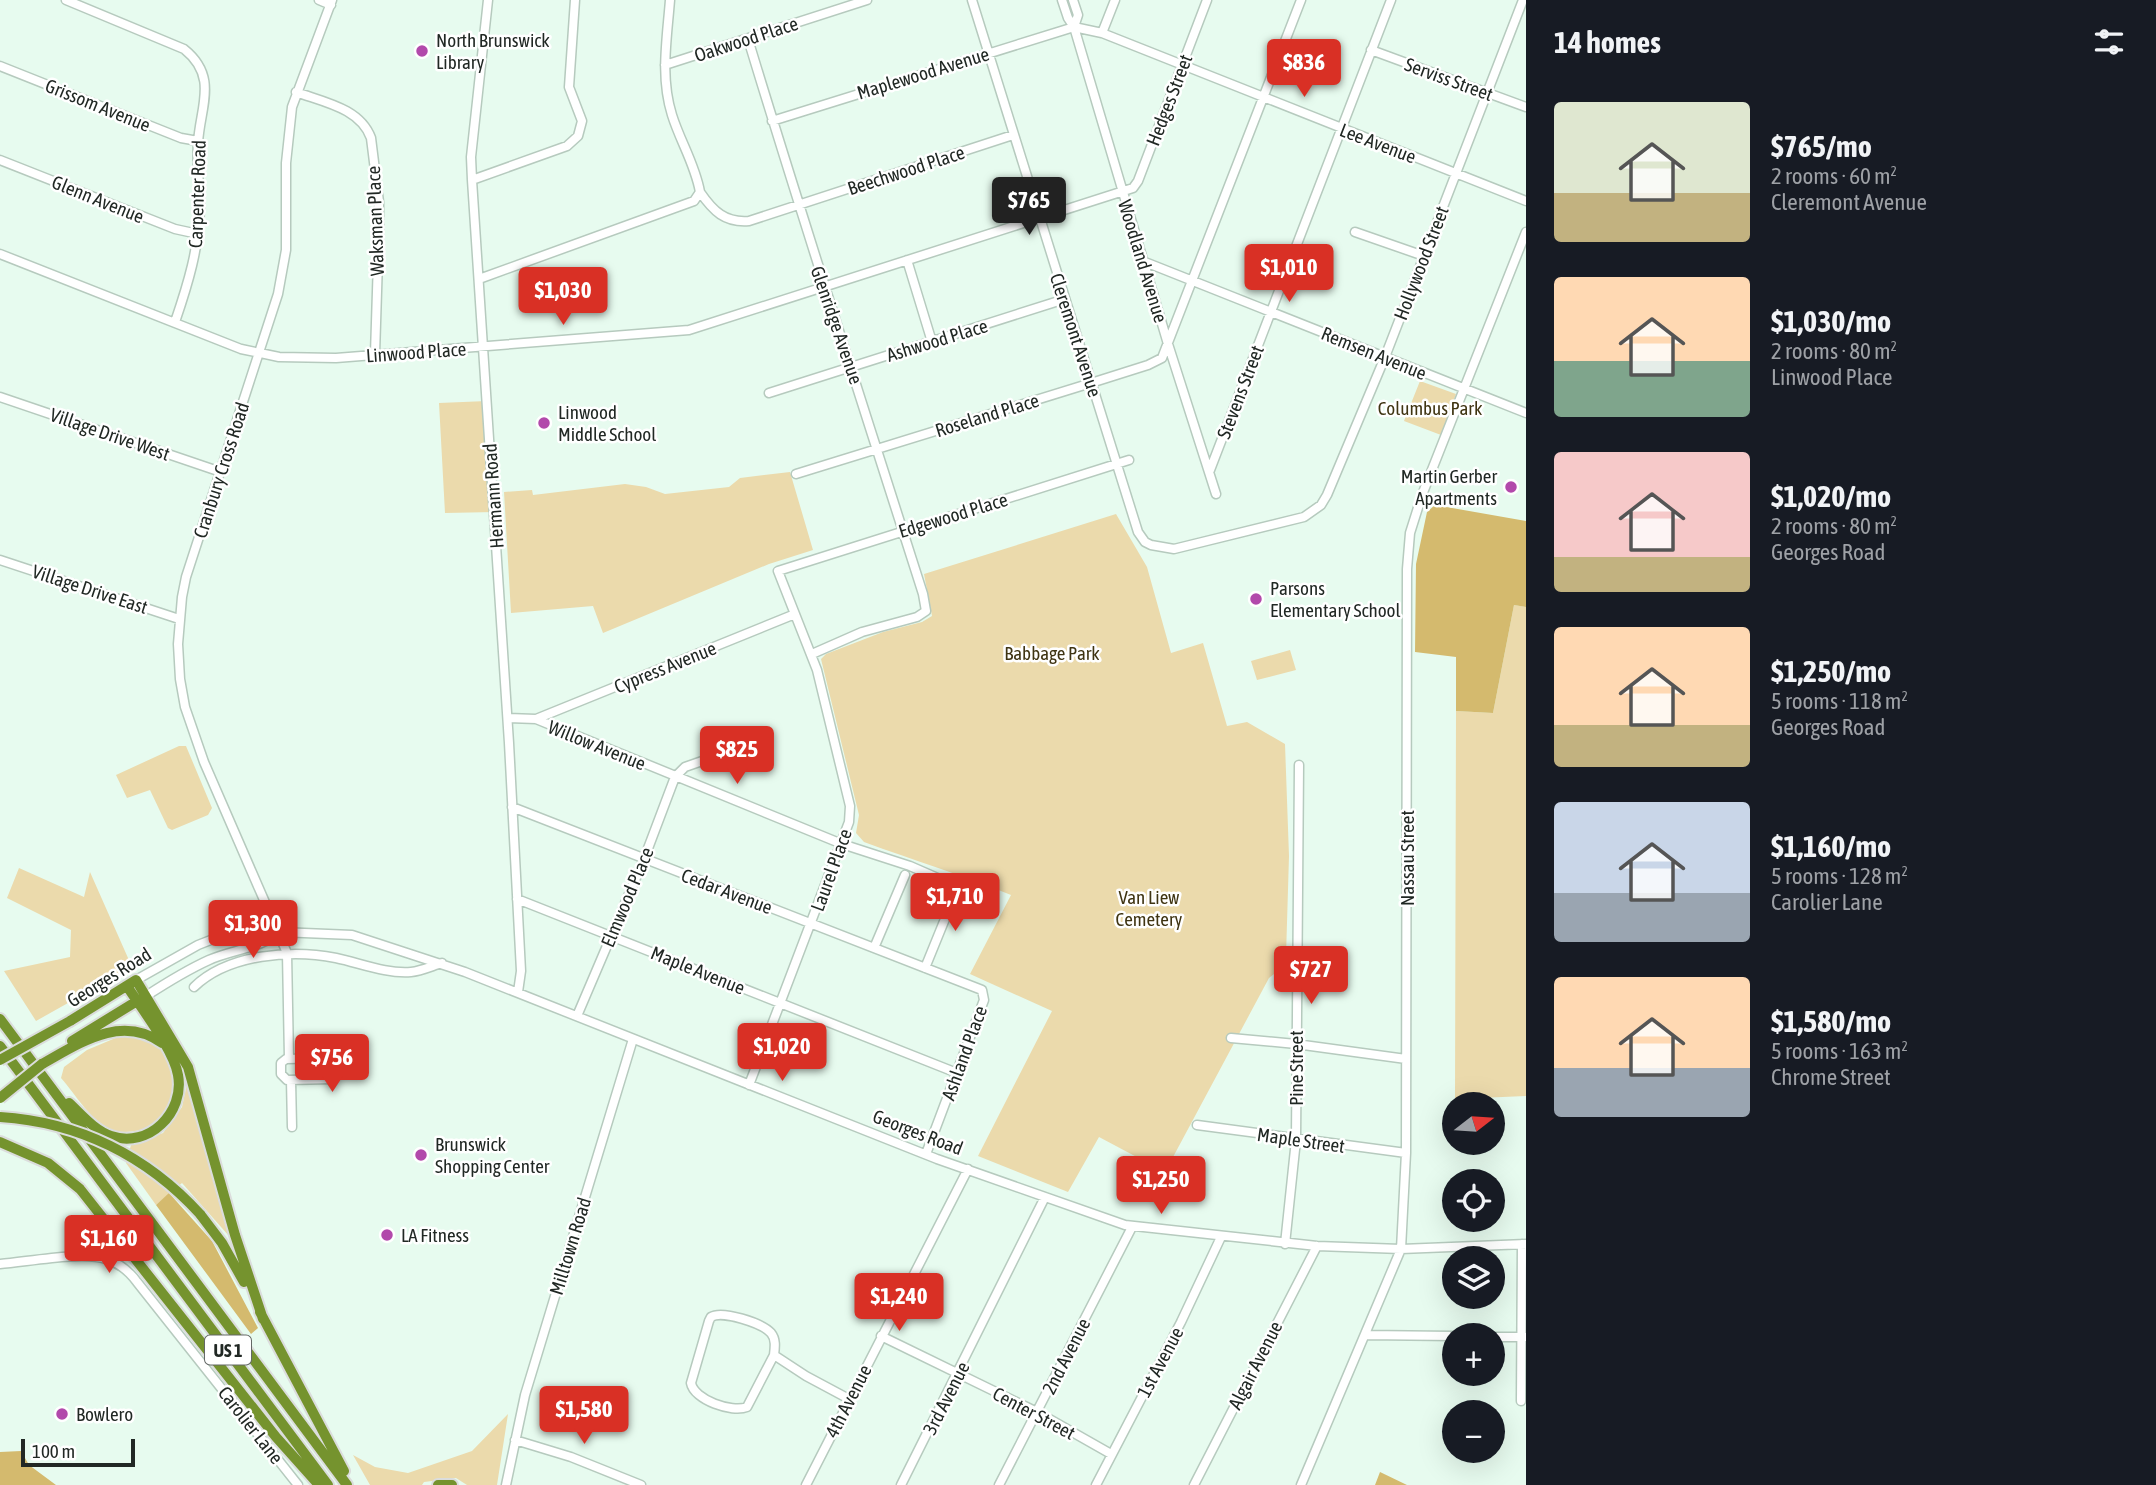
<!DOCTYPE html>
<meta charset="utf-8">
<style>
body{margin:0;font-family:"Asap Condensed",sans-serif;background:#20242c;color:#f1f3f6;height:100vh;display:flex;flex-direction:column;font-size:26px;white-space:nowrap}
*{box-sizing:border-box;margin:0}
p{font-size:23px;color:#9ea1a6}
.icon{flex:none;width:38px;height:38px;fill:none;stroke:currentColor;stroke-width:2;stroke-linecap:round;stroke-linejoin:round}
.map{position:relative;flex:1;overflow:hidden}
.side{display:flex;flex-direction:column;background:#171b24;width:630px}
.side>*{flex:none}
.needle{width:46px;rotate:73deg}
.buttons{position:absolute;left:1442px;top:1092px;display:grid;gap:14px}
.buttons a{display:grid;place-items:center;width:63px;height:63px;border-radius:50%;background:#171b24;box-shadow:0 7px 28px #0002;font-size:35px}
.scale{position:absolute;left:21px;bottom:18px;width:114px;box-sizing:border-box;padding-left:7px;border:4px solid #212824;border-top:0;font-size:19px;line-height:24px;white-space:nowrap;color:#212824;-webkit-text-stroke:5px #fff;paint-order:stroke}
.price{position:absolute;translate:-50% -60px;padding:0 16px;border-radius:7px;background:#d93025;color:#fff;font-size:23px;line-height:46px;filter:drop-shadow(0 2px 4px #0008)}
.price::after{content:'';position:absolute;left:50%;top:42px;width:21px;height:16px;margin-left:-10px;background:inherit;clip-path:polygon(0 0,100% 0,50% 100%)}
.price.active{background:#222;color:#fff}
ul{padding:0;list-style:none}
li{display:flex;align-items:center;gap:21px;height:175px;padding:0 28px}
li span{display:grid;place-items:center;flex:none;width:196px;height:140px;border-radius:7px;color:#555}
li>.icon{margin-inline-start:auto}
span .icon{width:84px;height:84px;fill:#fffc;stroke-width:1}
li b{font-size:30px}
h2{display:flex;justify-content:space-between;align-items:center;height:84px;padding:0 28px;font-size:30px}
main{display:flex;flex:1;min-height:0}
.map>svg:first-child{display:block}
.green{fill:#ebdaac}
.forest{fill:#d4ba6e}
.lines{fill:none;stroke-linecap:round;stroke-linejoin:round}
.minor-casing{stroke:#b6cabe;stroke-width:11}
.highway-casing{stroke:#dbdddc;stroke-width:14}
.minor{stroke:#fff;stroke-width:8}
.highway{stroke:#75932e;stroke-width:10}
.highway-bridge-casing{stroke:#dbdddc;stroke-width:14;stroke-linecap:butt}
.highway-bridge{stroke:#75932e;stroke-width:10}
.poi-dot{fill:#b249ab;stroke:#fff;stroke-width:2.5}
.labels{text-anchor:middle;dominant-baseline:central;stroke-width:5;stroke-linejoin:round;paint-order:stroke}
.shield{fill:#fff;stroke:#646866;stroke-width:2}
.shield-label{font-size:18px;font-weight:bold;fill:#212824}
.street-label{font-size:19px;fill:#212824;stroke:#fff}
.poi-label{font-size:19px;fill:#212824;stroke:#fff;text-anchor:start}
.park-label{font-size:19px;fill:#3f3412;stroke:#fff}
</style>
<main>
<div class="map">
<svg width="1526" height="1485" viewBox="0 0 1526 1485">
<rect width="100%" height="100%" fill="#e7fbef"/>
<path class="green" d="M1420,381L1456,394L1441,435L1404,421Z
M487,401L495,512L445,513L439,403Z
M790,472L813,550L769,564L603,633L593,606L511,613L504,492L532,490L533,495L625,484L646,487L665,494L729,487L740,478Z
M1116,514L1147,567L1171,653L1203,643L1227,726L1247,722L1285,744L1289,856L1286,956L1285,965L1269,978L1165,1172L1099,1137L1068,1192L978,1156L1052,1011L970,974L1011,895C962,875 913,860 864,842L856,833L859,815L821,659L826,654L883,632L922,622L932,616L924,574Z
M1514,605L1526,607V1096L1455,1099L1456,711L1493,713Z
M1290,650L1296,670L1257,680L1251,661Z
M179,746H186L212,808L208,815L172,830L168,828L150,790L127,798L116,775Z
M19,868L84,897L90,872L132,967L36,1021L4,971L70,957L71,930L7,898Z
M125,1034C133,1036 143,1037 151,1041C190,1060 176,1126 135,1131C128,1132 120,1133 114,1131C92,1123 76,1095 61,1078L64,1067L87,1050Z
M188,1079L229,1236L182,1183L156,1205L126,1163L131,1145L163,1133L182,1107Z
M508,1414L497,1485H467L456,1478L424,1482L422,1485H370L353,1455L375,1467L408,1473L472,1451Z"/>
<path class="forest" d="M1435,505L1526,521V607L1514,605L1493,713L1456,711V657L1415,652L1416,564L1427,512Z
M169,1193L212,1241L258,1328L251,1334L156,1205Z
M21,1451L29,1465L56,1485H0V1452Z
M1380,1472L1407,1485H1375Z"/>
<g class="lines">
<defs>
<path id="minor" d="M66,0L184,49C219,77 200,107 198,143C196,165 200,186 200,207C199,248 188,284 175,322
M319,0L331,5
M488,0L471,157L472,180L509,743L521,971L518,992
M972,0L1138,532L1145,542L1151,545L1174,549L1304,517L1321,505L1327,495L1385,357L1523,0
M1062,0L1068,18L1074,27L1168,344L1216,494
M1073,0L1078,15L1074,27
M1102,33L1115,0
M748,39C804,224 864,409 923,594L926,611L917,617L862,632L812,654
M1371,50L1526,107
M665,65L867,0
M0,66L181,138L198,141
M296,92C323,102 360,108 371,138L379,202V229L375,354
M772,121L1074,27L1102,33L1526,201
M0,160L175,229L198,234
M472,180L567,146L578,136L582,121L569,87L575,0
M700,192C713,211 725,223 749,221L1013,135
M1355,232L1424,256
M0,254L241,349L279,357L336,358L689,330L1133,188L1138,181L1207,0
M907,260L932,342
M1145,262L1526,413
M479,279L694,201L700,192C695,164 680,141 672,115C660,77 667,39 670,0
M769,393L1065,299
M0,397L221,472
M1210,470L1391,0
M796,474L1091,383L1148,365L1162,358L1301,0
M0,560L179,619
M508,718L536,719L842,844L910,866L958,887L925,968
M536,719L795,614
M512,807L982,990L984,1000L926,1154
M517,899L957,1073
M874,948L905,875
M136,980L198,945L226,934L250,928L263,926L280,932L352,935L465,972L937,1159L1125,1225L1317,1246L1401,1249L1526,1244
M194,987C228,954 292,949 336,958C360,963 386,974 411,972C421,971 432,966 442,963
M146,996C166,983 187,970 209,960C231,950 262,948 280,932
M577,1016L644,859L675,777L685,767L728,752
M1231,1038L1296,1044L1406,1059
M332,1058C339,1061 340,1066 340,1072L333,1079L287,1080L281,1074V1063L286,1059Z
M289,1059L287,953L204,762L185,707L180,679L178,644L182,597L186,577L278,294L286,250V163L292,107L332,0
M291,1080L292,1127
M749,1085L849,822L850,806L817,670L778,571L1129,460
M1197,1125L1406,1153
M1285,1244L1296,1140L1299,765
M0,1264C27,1262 82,1251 106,1259C119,1263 129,1271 137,1282L298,1485
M1365,1335L1454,1336
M881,1336L1037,1412L1111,1454
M1493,1337H1526
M774,1355L747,1407C732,1413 694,1400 691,1383L709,1321L711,1317C722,1310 762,1323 771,1333C776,1339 775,1347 774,1355L806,1376L849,1399
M1521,1401L1522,1244
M515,1440L571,1457L641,1485
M506,1485L525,1395L633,1039
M806,1485L968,1169
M901,1485L1045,1197
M999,1485L1132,1227
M1096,1485L1181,1322L1221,1237
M1194,1485L1317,1246
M1301,1485L1401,1249L1406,1153L1407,569L1410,533L1422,495L1526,232"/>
<path id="highway" d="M0,1019L347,1485
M70,1021L136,980L188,1067L235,1235L263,1319
M72,1041L142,998
M0,1046L328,1485
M42,1064C80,1043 121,1014 162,1043
M69,1103C82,1115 94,1130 111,1136C149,1149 185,1112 178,1075C174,1050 141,1008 127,986
M0,1142L48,1163L80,1189L276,1437L319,1485
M200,1214L222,1243L244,1282
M260,1312L344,1471
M438,1485H452"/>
</defs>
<use href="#minor" class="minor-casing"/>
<use href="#highway" class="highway-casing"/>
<use href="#minor" class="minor"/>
<use href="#highway" class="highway"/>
<defs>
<path id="highway-bridge" d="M0,1060L70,1021
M0,1098L42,1064
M0,1117C79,1122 147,1156 200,1214"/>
</defs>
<use href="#highway-bridge" class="highway-bridge-casing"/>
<use href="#highway-bridge" class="highway-bridge"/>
</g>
<g class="poi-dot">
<circle cx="422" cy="51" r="7"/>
<circle cx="544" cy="423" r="7"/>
<circle cx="1511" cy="487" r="7"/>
<circle cx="1256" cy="599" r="7"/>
<circle cx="421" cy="1155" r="7"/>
<circle cx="387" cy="1235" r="7"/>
<circle cx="62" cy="1414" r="7"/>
</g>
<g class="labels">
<rect class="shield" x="205" y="1335.5" width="46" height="29" rx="5"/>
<g class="shield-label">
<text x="228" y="1350">US 1</text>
</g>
<g class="street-label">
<text transform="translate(746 39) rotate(-18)">Oakwood Place</text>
<text transform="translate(923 73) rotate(-17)">Maplewood Avenue</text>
<text transform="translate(1449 79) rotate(20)">Serviss Street</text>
<text transform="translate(1169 100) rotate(-69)">Hedges Street</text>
<text transform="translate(98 105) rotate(22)">Grissom Avenue</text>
<text transform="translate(1378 143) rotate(21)">Lee Avenue</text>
<text transform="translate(906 170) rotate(-18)">Beechwood Place</text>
<text transform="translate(197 194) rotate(-88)">Carpenter Road</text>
<text transform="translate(98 199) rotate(22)">Glenn Avenue</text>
<text transform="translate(375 221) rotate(-92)">Waksman Place</text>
<text transform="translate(1143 261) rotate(73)">Woodland Avenue</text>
<text transform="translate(1421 263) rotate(-69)">Hollywood Street</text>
<text transform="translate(837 325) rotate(71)">Glenridge Avenue</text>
<text transform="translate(1076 335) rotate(72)">Cleremont Avenue</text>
<text transform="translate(937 340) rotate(-17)">Ashwood Place</text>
<text transform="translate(416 352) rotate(-4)">Linwood Place</text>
<text transform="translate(1374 353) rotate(22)">Remsen Avenue</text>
<text transform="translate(1240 392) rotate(-69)">Stevens Street</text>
<text transform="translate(987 415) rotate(-17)">Roseland Place</text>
<text transform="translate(110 434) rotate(19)">Village Drive West</text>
<text transform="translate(221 470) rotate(-72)">Cranbury Cross Road</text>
<text transform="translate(493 496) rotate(-94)">Hermann Road</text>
<text transform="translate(953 515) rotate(-17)">Edgewood Place</text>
<text transform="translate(90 589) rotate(18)">Village Drive East</text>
<text transform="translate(665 667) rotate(-22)">Cypress Avenue</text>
<text transform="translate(597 745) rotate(22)">Willow Avenue</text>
<text transform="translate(1407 858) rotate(-90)">Nassau Street</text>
<text transform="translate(831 870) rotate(-70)">Laurel Place</text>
<text transform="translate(727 891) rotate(21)">Cedar Avenue</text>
<text transform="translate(627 897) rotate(-67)">Elmwood Place</text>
<text transform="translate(698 970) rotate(22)">Maple Avenue</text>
<text transform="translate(109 977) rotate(-32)">Georges Road</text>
<text transform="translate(964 1053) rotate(-70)">Ashland Place</text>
<text transform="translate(1296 1068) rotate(-90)">Pine Street</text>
<text transform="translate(918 1132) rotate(21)">Georges Road</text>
<text transform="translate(1301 1140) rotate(8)">Maple Street</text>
<text transform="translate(570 1246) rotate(-73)">Milltown Road</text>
<text transform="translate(1066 1356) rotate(-63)">2nd Avenue</text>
<text transform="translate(1160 1362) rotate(-62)">1st Avenue</text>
<text transform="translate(1255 1365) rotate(-63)">Algair Avenue</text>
<text transform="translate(946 1398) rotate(-63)">3rd Avenue</text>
<text transform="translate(848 1401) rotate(-63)">4th Avenue</text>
<text transform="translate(1034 1413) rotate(28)">Center Street</text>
<text transform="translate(251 1425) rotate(52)">Carolier Lane</text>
</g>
<g class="poi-label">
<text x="436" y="40">North Brunswick<tspan x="436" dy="22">Library</tspan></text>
<text x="558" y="412">Linwood<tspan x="558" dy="22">Middle School</tspan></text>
<text x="1497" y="476" text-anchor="end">Martin Gerber<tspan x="1497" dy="22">Apartments</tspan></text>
<text x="1270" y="588">Parsons<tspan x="1270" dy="22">Elementary School</tspan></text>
<text x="435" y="1144">Brunswick<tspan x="435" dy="22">Shopping Center</tspan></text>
<text x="401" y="1235">LA Fitness</text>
<text x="76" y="1414">Bowlero</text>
</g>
<g class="park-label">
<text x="1430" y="408">Columbus Park</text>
<text x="1052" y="653">Babbage Park</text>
<text x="1149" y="897">Van Liew<tspan x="1149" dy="22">Cemetery</tspan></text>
</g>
</g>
</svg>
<div class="buttons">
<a><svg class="needle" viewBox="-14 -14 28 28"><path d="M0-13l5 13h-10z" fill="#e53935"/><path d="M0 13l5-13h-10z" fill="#9ea1a6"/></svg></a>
<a><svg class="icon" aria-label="locate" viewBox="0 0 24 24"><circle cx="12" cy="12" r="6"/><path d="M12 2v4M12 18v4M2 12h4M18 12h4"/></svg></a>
<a><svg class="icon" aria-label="layers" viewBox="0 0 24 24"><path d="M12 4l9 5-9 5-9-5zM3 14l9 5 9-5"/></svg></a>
<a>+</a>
<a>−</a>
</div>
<div class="scale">100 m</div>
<b class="price" style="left:1304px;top:99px">$836</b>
<b class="price active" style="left:1029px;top:237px">$765</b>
<b class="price" style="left:1289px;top:304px">$1,010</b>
<b class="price" style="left:563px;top:327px">$1,030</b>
<b class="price" style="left:737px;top:786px">$825</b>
<b class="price" style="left:955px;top:933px">$1,710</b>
<b class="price" style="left:253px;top:960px">$1,300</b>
<b class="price" style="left:1311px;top:1006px">$727</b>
<b class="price" style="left:782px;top:1083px">$1,020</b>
<b class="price" style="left:332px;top:1094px">$756</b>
<b class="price" style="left:1161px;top:1216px">$1,250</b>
<b class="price" style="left:109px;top:1275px">$1,160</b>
<b class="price" style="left:899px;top:1333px">$1,240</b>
<b class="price" style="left:584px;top:1446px">$1,580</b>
</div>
<section class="side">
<h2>14 homes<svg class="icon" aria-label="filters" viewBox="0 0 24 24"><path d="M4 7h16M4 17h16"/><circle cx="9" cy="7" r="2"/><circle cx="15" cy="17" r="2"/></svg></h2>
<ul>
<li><span style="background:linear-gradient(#dfe7d0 65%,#c2b280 0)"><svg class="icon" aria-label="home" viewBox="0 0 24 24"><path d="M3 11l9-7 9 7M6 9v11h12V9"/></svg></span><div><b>$765/mo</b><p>2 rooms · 60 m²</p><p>Cleremont Avenue</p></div></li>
<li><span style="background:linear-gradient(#ffd9b3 60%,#7fa58c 0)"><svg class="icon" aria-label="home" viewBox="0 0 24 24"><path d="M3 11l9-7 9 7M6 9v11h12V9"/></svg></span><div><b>$1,030/mo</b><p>2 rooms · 80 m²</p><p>Linwood Place</p></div></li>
<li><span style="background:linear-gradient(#f6c9c9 75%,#c2b280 0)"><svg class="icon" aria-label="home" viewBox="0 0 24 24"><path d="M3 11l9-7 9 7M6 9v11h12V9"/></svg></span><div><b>$1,020/mo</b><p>2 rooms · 80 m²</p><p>Georges Road</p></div></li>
<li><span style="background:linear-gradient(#ffd9b3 70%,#c2b280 0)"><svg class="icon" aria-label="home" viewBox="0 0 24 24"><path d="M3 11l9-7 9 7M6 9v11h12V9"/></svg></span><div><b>$1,250/mo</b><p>5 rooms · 118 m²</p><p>Georges Road</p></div></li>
<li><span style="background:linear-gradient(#c9d6e8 65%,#9aa5b1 0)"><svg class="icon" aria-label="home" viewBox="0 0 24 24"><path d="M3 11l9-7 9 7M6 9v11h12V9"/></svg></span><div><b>$1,160/mo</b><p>5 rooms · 128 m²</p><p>Carolier Lane</p></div></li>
<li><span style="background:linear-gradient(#ffd9b3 65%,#9aa5b1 0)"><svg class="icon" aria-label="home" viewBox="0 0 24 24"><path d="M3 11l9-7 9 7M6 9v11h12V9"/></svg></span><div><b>$1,580/mo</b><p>5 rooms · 163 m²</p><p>Chrome Street</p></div></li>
</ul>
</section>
</main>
